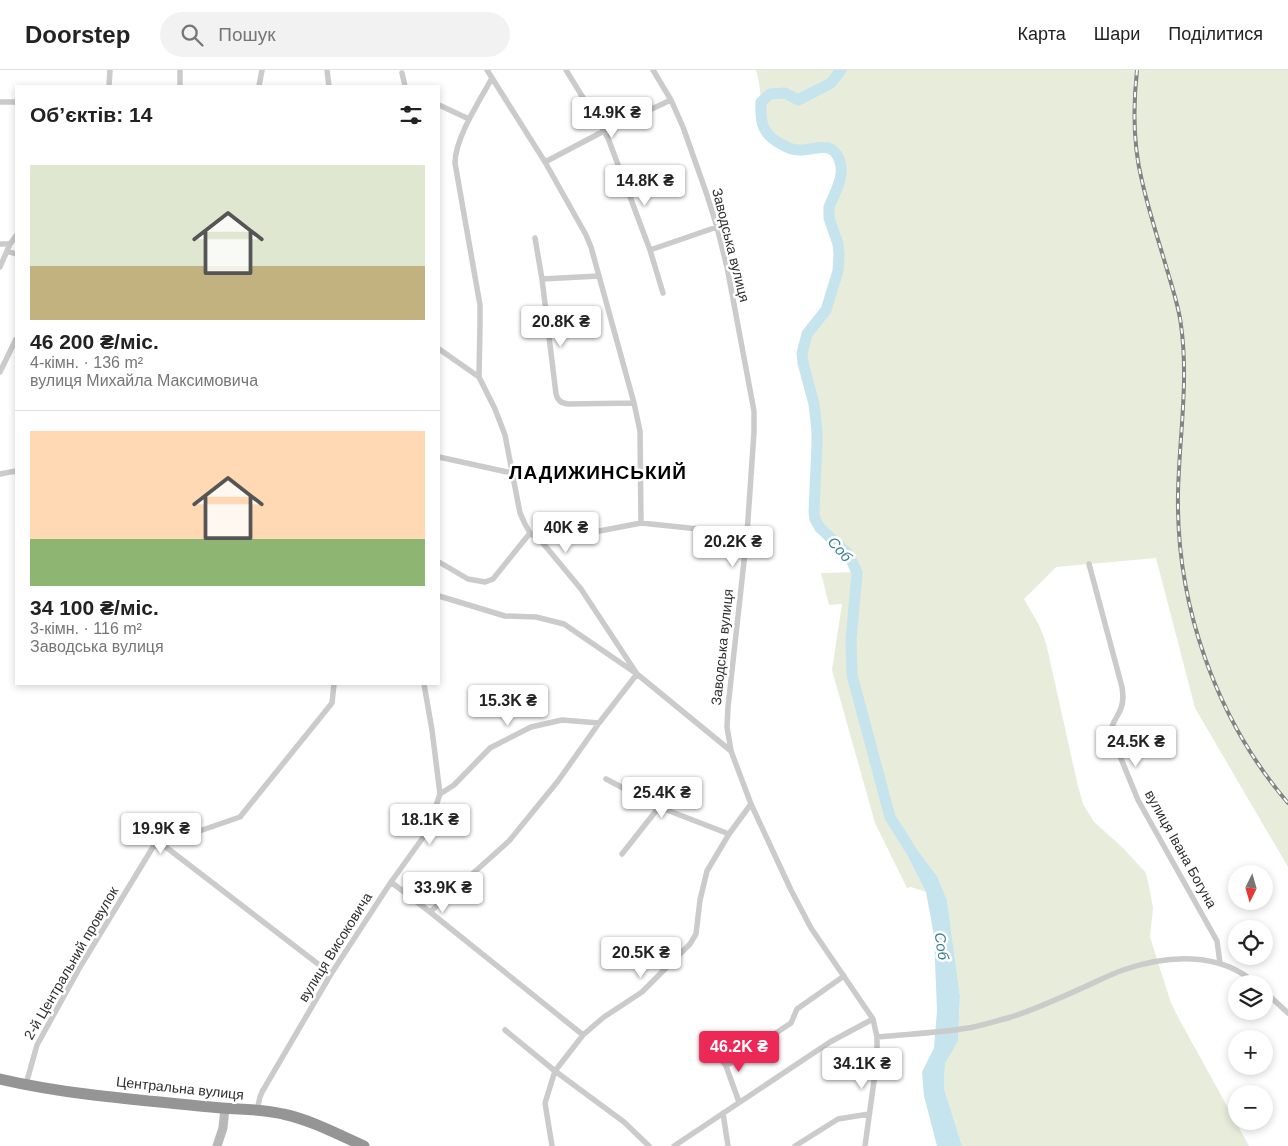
<!DOCTYPE html>
<html lang="uk">
<meta charset="utf-8">
<style>
body{margin:0;font-family:Arial,sans-serif;background:#f2f2f2;color:#222;height:100vh;display:flex;flex-direction:column;font-size:19px;white-space:nowrap}
*{box-sizing:border-box;margin:0}
p{font-size:16px;color:#767676}
.icon{flex:none;width:28px;height:28px;fill:none;stroke:currentColor;stroke-width:2;stroke-linecap:round;stroke-linejoin:round}
.map{position:relative;flex:1;overflow:hidden}
.panel{position:absolute;left:15px;top:15px;width:425px;height:600px;display:flex;flex-direction:column;background:#fff;border-radius:0px;box-shadow:0 2px 8px #0003}
.panel>*{flex:none}
.needle{width:32px;rotate:185deg}
.tools{position:absolute;left:1228px;top:795px;display:grid;gap:10px}
.tools a{display:grid;place-items:center;width:45px;height:45px;border-radius:50%;background:#fff;box-shadow:0 2px 8px #0003;font-size:25px}
.price{position:absolute;translate:-50% -42px;padding:0 11px;border-radius:5px;background:#fff;color:#222;font-size:16px;line-height:32px;filter:drop-shadow(0 1px 2px #0008)}
.price::after{content:'';position:absolute;left:50%;top:30px;width:15px;height:11px;margin-left:-8px;background:inherit;clip-path:polygon(0 0,100% 0,50% 100%)}
.price.on{background:#ec2956;color:#fff}
ul{padding:0;list-style:none}
li{display:grid;align-content:center;gap:10px;height:265px;padding:0 15px}
li+li{border-top:1px solid #e0e0e0}
li span{display:grid;place-items:center;height:155px;border-radius:0px;color:#555}
li>.icon{margin-inline-start:auto}
span .icon{width:90px;height:90px;fill:#fffc;stroke-width:1}
li b{font-size:21px}
h2{display:flex;justify-content:space-between;align-items:center;height:60px;padding:0 15px;font-size:21px}
header{display:flex;align-items:center;gap:30px;box-sizing:border-box;height:70px;padding:0 25px;background:#fff;border-bottom:1px solid #e0e0e0}
header strong{font-size:24px}
nav{display:flex;gap:28px;margin-inline-start:auto;font-size:18px}
.search{width:350px;height:45px;background:#f2f2f2;display:flex;align-items:center;gap:12px;box-sizing:border-box;padding:0 18px;border-radius:28px;color:#767676;font-size:19px}
.map>svg:first-child{display:block}
.green{fill:#e7ecdb}
.water{fill:#c6e4ed}
.lines{fill:none;stroke-linecap:round;stroke-linejoin:round}
.river{stroke:#c6e4ed;stroke-width:11}
.street{stroke:#cbcbcb;stroke-width:5.5}
.secondary{stroke:#b8b8b8;stroke-width:9}
.highway{stroke:#959595;stroke-width:11}
.rail-casing{stroke:#838383;stroke-width:4}
.rail{stroke:#fff;stroke-width:2;stroke-dasharray:5.5;stroke-linecap:butt}
.labels{text-anchor:middle;dominant-baseline:central;stroke-width:5;stroke-linejoin:round;paint-order:stroke}
.street-label{font-size:14px;fill:#2e2e2e;stroke:#fff}
.water-label{font-size:15px;font-style:italic;fill:#397e93;stroke:#fff}
.district-label{font-size:19px;font-weight:bold;letter-spacing:1px;fill:#000;stroke:#fff}
</style>
<header>
<strong>Doorstep</strong>
<div class="search"><svg class="icon" aria-label="search" viewBox="0 0 24 24"><circle cx="10" cy="10" r="6"/><path d="M15 15l6 6"/></svg>Пошук</div>
<nav><a>Карта</a><a>Шари</a><a>Поділитися</a></nav>
</header>
<div class="map">
<svg width="1288" height="1076" viewBox="0 0 1288 1076">
<rect width="100%" height="100%" fill="#fff"/>
<path class="green" d="M756,0H1288V797L1195,638L1156,488L1056,497L1024,529L1039,555L1046,573L1077,712L1083,734L1094,752L1123,778L1146,803L1150,821L1153,838L1150,867L1171,933L1179,949L1249,1076H962L944,1018L945,994L958,971L960,926L947,830L937,806L919,782L909,777L908,787L926,822L911,817L907,818L875,753L832,600L842,534L829,535L821,503L856,502C850,483 838,475 823,462L820,458L815,449L814,442L817,374V361L814,334L803,293L802,283L807,264L826,240L838,201L839,185L838,174L829,148V137C833,127 837,118 840,108C842,102 841,96 839,90C832,69 814,81 800,80C789,80 776,74 769,66C759,56 762,43 761,30C760,20 759,10 756,0Z"/>
<path class="water" d="M908,777L919,782L937,806L947,830L960,926L958,971L945,994L944,1018L962,1076H937L924,1026L922,1002L934,978L937,941L934,866L926,822L908,787Z"/>
<g class="lines">
<path class="river" d="M841,0L831,13L798,30L785,23L770,24L761,32C760,52 762,64 781,74C786,77 792,80 799,80C814,81 831,69 839,89C841,94 842,99 841,104C840,115 833,127 829,137V148L838,174L839,185L838,201L826,240L807,264L802,283L803,293L814,334L817,361V374L814,442L815,449L820,458L847,483L851,489L857,503L851,570L852,605L890,747L917,790"/>
<path class="street" d="M180,0V16
M327,0L329,16
M487,0L545,92L586,165L591,177L634,333L640,361L641,453
M566,0L608,68L650,180L663,223
M653,0L671,30L683,57L706,122L717,157L727,197L754,341V362L747,464L728,637L727,657L731,681L751,734L791,820L811,858L873,949L877,967V989L865,1076
M402,3L405,16
M109,16L110,0
M259,16L262,0
M0,32H16
M439,35L469,49
M545,92L604,61L671,30
M535,168L542,209L556,324C558,331 561,333 568,334L634,333
M0,174H10
M650,180L717,157
M7,181L16,184
M0,197L10,174L16,166
M542,209L599,206
M439,279L479,307L495,339L505,365L520,443L525,454L530,463L542,472L581,519L637,604L731,681
M0,302L16,269
M479,307L480,254V235L455,93C455,68 480,30 492,8
M439,387L512,403
M0,404L16,401
M542,472L641,453L747,464
M439,492L468,509L485,512L493,509L530,463
M1089,494L1122,617C1123,624 1124,631 1121,638C1116,652 1109,652 1113,669L1138,730L1217,871L1220,893
M424,614L432,660L440,724
M606,709L659,737L729,764
M162,774L331,904
M622,784L659,737
M391,812L427,762L440,724L454,715L490,678L531,657L562,650L599,653
M430,842L583,965
M1264,921L1288,943
M505,960L555,1001L624,1052L649,1076
M877,967C907,964 938,963 968,958C981,956 995,951 1008,948C1034,940 1058,929 1082,918C1096,912 1109,905 1123,900C1167,885 1220,881 1256,914
M718,985L726,996L739,1032
M726,996L791,953L797,939L844,906
M26,1014L37,975L80,897L153,777L240,747L332,633L334,614
M257,1040L260,1027L262,1022L331,904L391,812L430,842L509,771L558,711L599,653L637,604L564,554L536,547L505,546L439,526
M723,1043L728,1076
M552,1076L545,1033L555,1001L583,965L604,947L642,922L690,874L696,864L700,830L707,801L729,764L751,734
M674,1076L830,972L873,949
M795,1076L838,1049L869,1044"/>
<path class="secondary" d="M217,1076L223,1058L225,1038"/>
<path class="highway" d="M0,1009C69,1025 141,1030 211,1037C235,1040 259,1038 283,1044C311,1050 337,1064 364,1076"/>
<defs>
<path id="rail" d="M1137,0C1133,37 1133,75 1142,111C1149,142 1159,172 1168,203C1173,220 1179,238 1181,255C1189,312 1179,368 1178,424C1176,535 1216,649 1288,733"/>
</defs>
<use href="#rail" class="rail-casing"/>
<use href="#rail" class="rail"/>
</g>
<g class="labels">
<g class="street-label">
<text transform="translate(731 175) rotate(76)">Заводська вулиця</text>
<text transform="translate(722 577) rotate(-84)">Заводська вулиця</text>
<text transform="translate(1181 779) rotate(61)">вулиця Івана Богуна</text>
<text transform="translate(335 877) rotate(-58)">вулиця Високовича</text>
<text transform="translate(71 893) rotate(-60)">2-й Центральний провулок</text>
<text transform="translate(180 1018) rotate(6)">Центральна вулиця</text>
</g>
<g class="water-label">
<text transform="translate(840 479) rotate(48)">Соб</text>
<text transform="translate(942 876) rotate(81)">Соб</text>
</g>
<g class="district-label">
<text x="598" y="402">ЛАДИЖИНСЬКИЙ</text>
</g>
</g>
</svg>
<div class="tools">
<a><svg class="needle" viewBox="-14 -14 28 28"><path d="M0-13l5 13h-10z" fill="#e53935"/><path d="M0 13l5-13h-10z" fill="#767676"/></svg></a>
<a><svg class="icon" aria-label="locate" viewBox="0 0 24 24"><circle cx="12" cy="12" r="6"/><path d="M12 2v4M12 18v4M2 12h4M18 12h4"/></svg></a>
<a><svg class="icon" aria-label="layers" viewBox="0 0 24 24"><path d="M12 4l9 5-9 5-9-5zM3 14l9 5 9-5"/></svg></a>
<a>+</a>
<a>−</a>
</div>
<b class="price" style="left:612px;top:69px">14.9K ₴</b>
<b class="price" style="left:645px;top:137px">14.8K ₴</b>
<b class="price" style="left:561px;top:278px">20.8K ₴</b>
<b class="price" style="left:566px;top:484px">40K ₴</b>
<b class="price" style="left:733px;top:498px">20.2K ₴</b>
<b class="price" style="left:508px;top:657px">15.3K ₴</b>
<b class="price" style="left:1136px;top:698px">24.5K ₴</b>
<b class="price" style="left:662px;top:749px">25.4K ₴</b>
<b class="price" style="left:430px;top:776px">18.1K ₴</b>
<b class="price" style="left:161px;top:785px">19.9K ₴</b>
<b class="price" style="left:443px;top:844px">33.9K ₴</b>
<b class="price" style="left:641px;top:909px">20.5K ₴</b>
<b class="price on" style="left:739px;top:1003px">46.2K ₴</b>
<b class="price" style="left:862px;top:1020px">34.1K ₴</b>
<section class="panel">
<h2>Об’єктів: 14<svg class="icon" aria-label="filters" viewBox="0 0 24 24"><path d="M4 7h16M4 17h16"/><circle cx="9" cy="7" r="2"/><circle cx="15" cy="17" r="2"/></svg></h2>
<ul>
<li><span style="background:linear-gradient(#dfe7d0 65%,#c2b280 0)"><svg class="icon" aria-label="home" viewBox="0 0 24 24"><path d="M3 11l9-7 9 7M6 9v11h12V9"/></svg></span><div><b>46 200 ₴/міс.</b><p>4-кімн. · 136 m²</p><p>вулиця Михайла Максимовича</p></div></li>
<li><span style="background:linear-gradient(#ffd9b3 70%,#8fb573 0)"><svg class="icon" aria-label="home" viewBox="0 0 24 24"><path d="M3 11l9-7 9 7M6 9v11h12V9"/></svg></span><div><b>34 100 ₴/міс.</b><p>3-кімн. · 116 m²</p><p>Заводська вулиця</p></div></li>
</ul>
</section>
</div>
